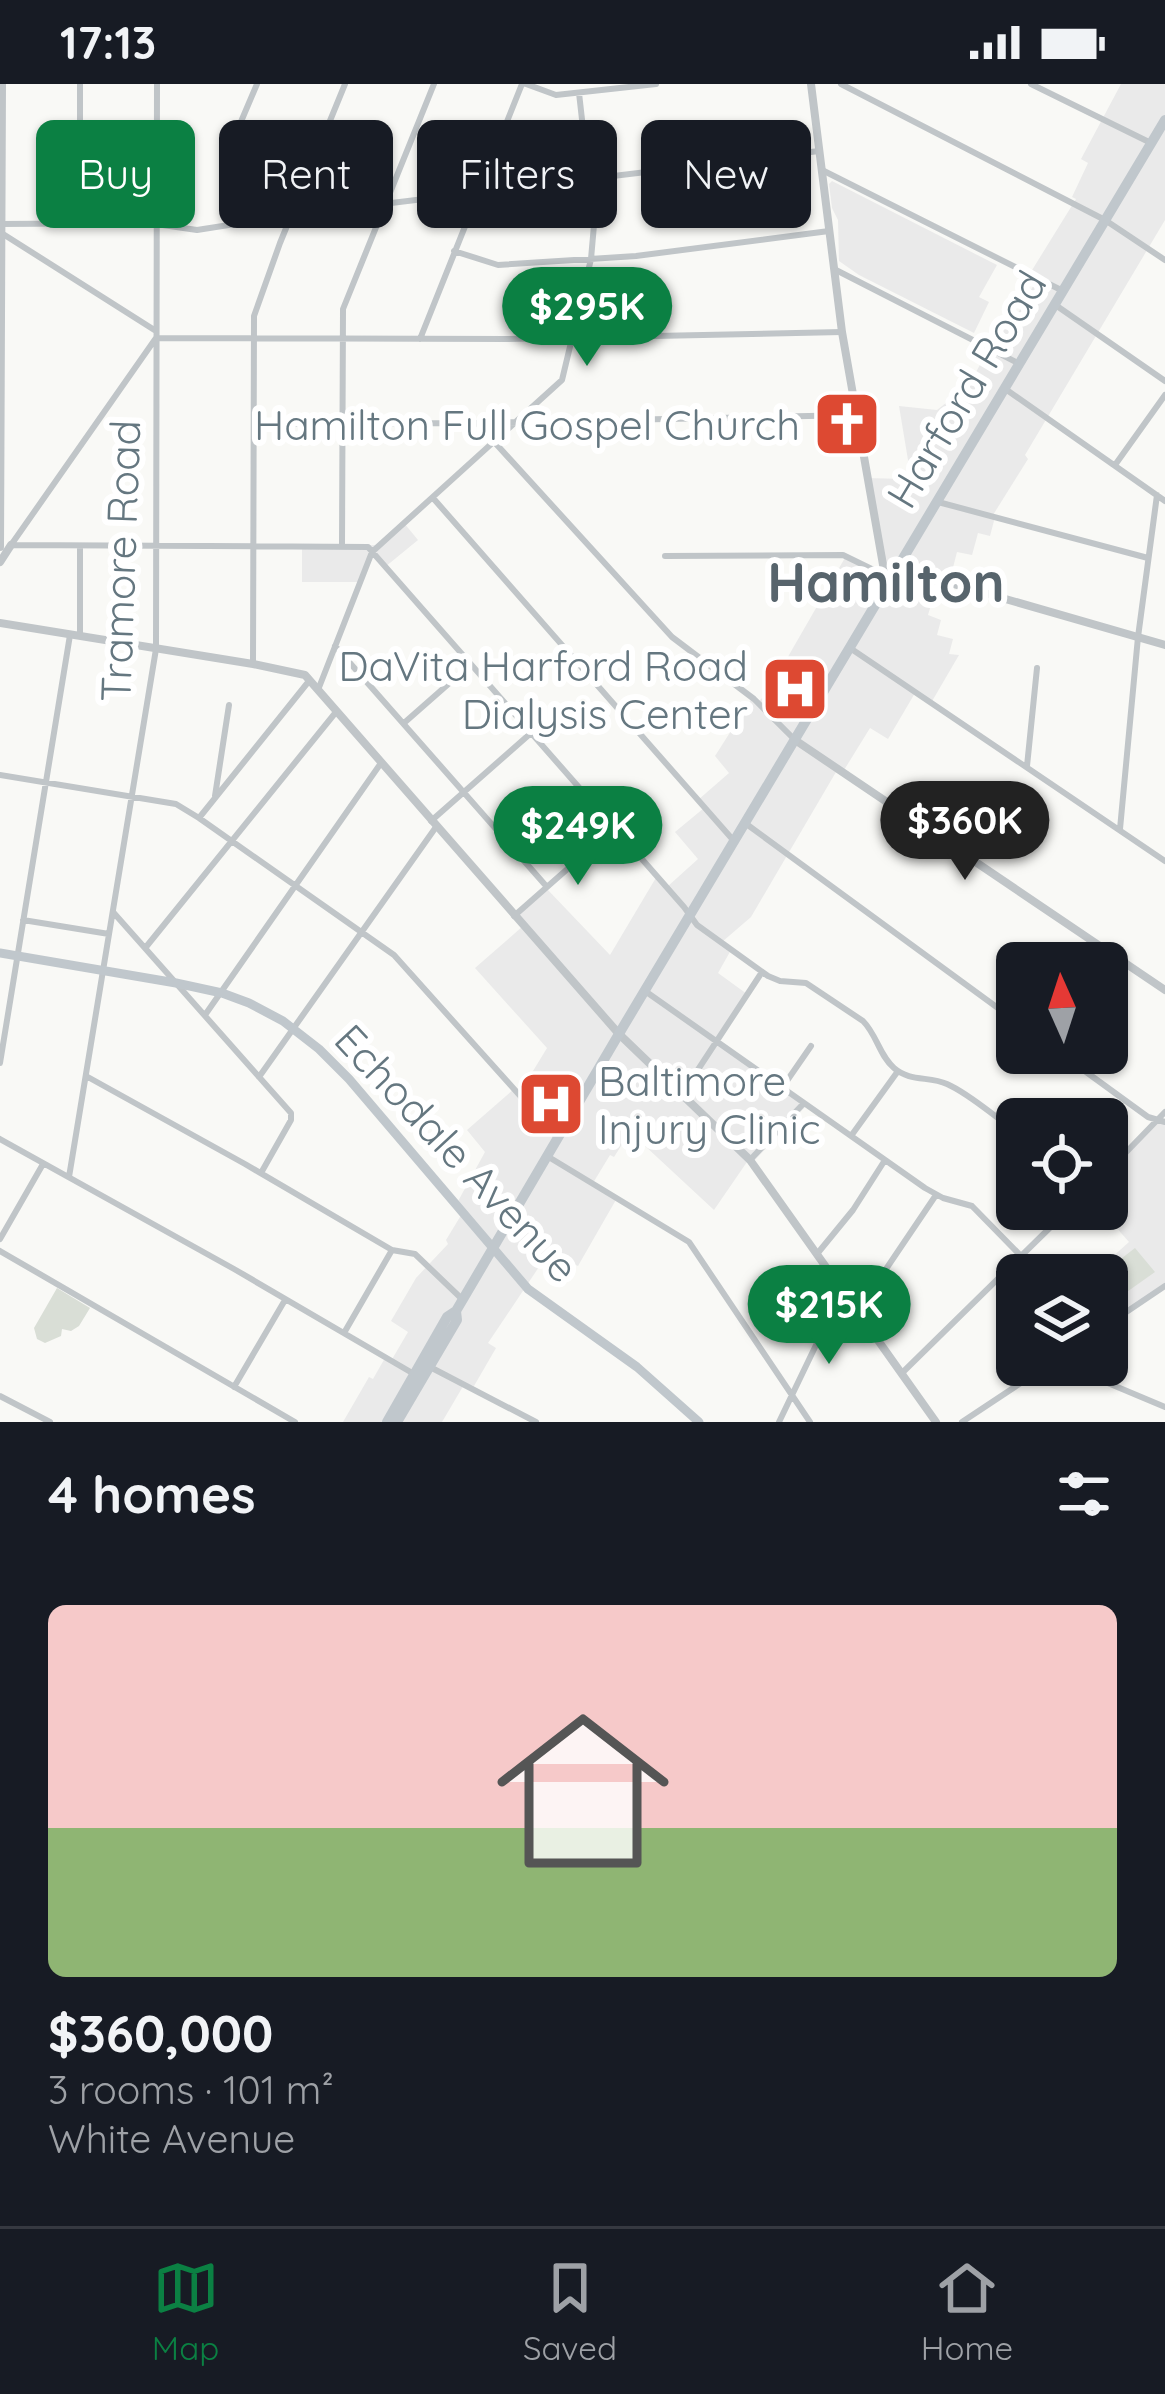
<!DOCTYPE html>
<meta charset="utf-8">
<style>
body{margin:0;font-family:Quicksand,sans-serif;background:#20242c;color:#f1f3f6;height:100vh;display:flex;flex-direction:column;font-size:45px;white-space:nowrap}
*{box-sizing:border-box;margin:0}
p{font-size:39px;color:#9ea1a6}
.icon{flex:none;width:66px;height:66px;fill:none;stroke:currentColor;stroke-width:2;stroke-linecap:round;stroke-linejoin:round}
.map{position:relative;height:1338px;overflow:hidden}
.side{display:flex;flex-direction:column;background:#171b24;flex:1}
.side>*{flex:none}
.banner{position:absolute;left:36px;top:36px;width:1095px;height:108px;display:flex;gap:24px}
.needle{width:78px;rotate:357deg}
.buttons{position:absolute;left:996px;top:858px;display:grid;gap:24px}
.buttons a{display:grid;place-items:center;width:132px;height:132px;border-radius:18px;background:#171b24;box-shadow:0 3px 9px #0004;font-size:60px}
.price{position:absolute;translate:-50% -102px;padding:0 27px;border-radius:42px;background:#0b8043;color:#fff;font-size:39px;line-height:78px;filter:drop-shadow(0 3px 6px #0008)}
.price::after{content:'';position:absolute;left:50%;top:72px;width:36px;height:27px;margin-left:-18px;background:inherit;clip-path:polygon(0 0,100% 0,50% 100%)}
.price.current{background:#222;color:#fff}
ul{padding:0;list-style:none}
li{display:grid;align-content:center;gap:24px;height:636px;padding:0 48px}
li span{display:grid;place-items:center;height:372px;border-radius:18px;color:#555}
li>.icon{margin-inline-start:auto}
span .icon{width:216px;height:216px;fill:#fffc;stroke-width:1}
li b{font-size:51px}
h2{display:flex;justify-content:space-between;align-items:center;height:144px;padding:0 48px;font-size:51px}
.tag{padding:0 42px;border-radius:18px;background:#171b24;box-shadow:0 3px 9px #0004;font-size:42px;line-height:108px}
.tag.current{background:#0b8043;color:#fff}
.status{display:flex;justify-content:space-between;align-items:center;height:84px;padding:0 60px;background:#171b24;direction:ltr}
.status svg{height:33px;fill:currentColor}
.tabs{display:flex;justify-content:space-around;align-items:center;height:168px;border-top:3px solid #363941;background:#171b24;font-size:33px;color:#9ea1a6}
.tabs a{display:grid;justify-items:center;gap:6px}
.tabs .current{color:#0b8043}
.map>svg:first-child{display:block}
.built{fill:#eaeaea}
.green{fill:#d9ded6}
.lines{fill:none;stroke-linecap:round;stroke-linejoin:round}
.minor{stroke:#c0c5c8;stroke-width:6}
.tertiary{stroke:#c0c5c8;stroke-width:8}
.secondary{stroke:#c0c7cc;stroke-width:9}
.primary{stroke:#c0c7cc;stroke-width:10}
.labels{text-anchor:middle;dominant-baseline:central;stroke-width:12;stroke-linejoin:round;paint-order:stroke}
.street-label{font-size:42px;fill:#657780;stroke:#fff}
.poi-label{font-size:42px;fill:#657780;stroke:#fff;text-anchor:end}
.district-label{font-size:54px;font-weight:bold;fill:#57646c;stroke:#fff}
</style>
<div class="status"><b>17:13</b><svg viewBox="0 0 49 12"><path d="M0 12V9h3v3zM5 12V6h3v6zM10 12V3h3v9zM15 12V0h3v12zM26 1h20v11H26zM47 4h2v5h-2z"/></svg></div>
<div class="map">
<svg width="1165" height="1338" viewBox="0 0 1165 1338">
<rect width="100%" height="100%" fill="#f9f9f6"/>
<path class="built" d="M1121,0H1165V136L1025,371L1028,375L993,431L995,433L990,452L978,449L972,471L957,468L949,499L938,497L928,531L941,536L937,551L953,555L949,570L959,571L931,619L915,609L888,655L870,644L841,691L836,688L751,833L722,858L731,866L718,889L747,910L716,957L807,1021L753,1078L749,1075L714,1126L630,1048L614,1073L610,1071L593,1099L617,1114L578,1182L549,1168L488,1259L496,1264L474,1302L465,1299L442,1338H343L369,1293L373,1295L385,1274L391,1277L408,1248L391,1237L416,1194L448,1160L446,1156L463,1128L457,1119L485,1068L467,1046L514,1005L519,1010L547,964L475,884L523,842L514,832L547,805L610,871L657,792L667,803L698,775L675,748L704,724L698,716L729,689L715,672L752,614L758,618L776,601L774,597L846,472L883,492L865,394L906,395L908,376L899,322L937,326L969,301L1009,227L1017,231L1037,195L1029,191L1076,115L1072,113L1088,79L1081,75Z
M832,97L997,181L979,213L989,218L974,249L859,191L839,177L838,136L832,124L829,100Z
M404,439L418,456L385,483L374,470L361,498H302V462L379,461Z
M1159,1036L1165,1038V1202L1107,1241V1191H1092L1129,1158L1100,1125H1107V1088Z"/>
<path class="green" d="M1135,1164L1155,1188L1107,1222V1191H1100Z
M57,1204L90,1224L79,1242L71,1247L62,1245L61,1252L45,1259L37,1255L34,1244Z"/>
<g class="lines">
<path class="minor" d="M526,0L556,11L656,0
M841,0L1105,136L1165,176
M1031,0L1151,59
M240,40L257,0
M822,86L1063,207
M80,139V0
M0,140L149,139L197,146L293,131L819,67
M3,150L156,247
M454,167L498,181L636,172L829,147
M834,185L1018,279
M1054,220L1165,297
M420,255L522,0
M1004,304L1165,417
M477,339L672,553L754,615L795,656
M254,340L477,339L855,331
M1115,381L1165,311
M433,414L734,757
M938,418L1148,474
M11,461L368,463L684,823L697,841L768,892L780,897L806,899L863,937C877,951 879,971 894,984C910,998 929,992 947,1000C970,1010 996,1034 1017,1048
M11,461L156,254L507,255L842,248
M80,462V552
M342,462L343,225L434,0
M665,472L843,471L884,491
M335,562L547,803
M850,564L1165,777
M253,580L254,232L280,159L345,0
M318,606L372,468L562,296L591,175L594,141L579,9
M404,639L470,581
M1027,682L1037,584
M0,691L176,720L199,734L394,871L556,1052
M215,712L229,621
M199,734L309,597
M431,737L531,649
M745,739L1017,938
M1120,745L1138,553L1157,411
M113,828L291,1029V1036L261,1089
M514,832L614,744
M23,836L109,850
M146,863L336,628
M645,907L925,1104L943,1114L972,1122L1021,1172
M205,931L381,679
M1060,969L1148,1033L1165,1038
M0,979L70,551
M86,992L245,1080L392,1166L415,1170L462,1215
M259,993L436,743
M782,1004L811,962
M682,1010L762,888
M851,1052L898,987
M0,1055L234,1185L414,1290
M547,1072L689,1158L810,1338
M750,1076L804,1019
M1107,1088L1165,1028
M69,1093L156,565L157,0
M0,1155L43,1080
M0,1167L295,1338
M817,1170L853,1126L885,1076
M857,1228L936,1111
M1107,1241L1165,1202
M344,1249L392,1166
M1065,1281L1165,1323
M430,1283L536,1338
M902,1289L1069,1125
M234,1303L285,1216
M0,1312L50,1338
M779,1338L842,1207
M962,1338L1048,1281"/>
<path class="tertiary" d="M811,0L842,248L885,492L890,497
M0,463L2,0
M0,478L11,461
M898,484L1165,561
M0,539L253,580L305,591L619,950L750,1076L936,1338
M795,656L1165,906"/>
<path class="secondary" d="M0,869L176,899L222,909L249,919L283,937L319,965L349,995L528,1205L637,1283L699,1338"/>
<path class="primary" d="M387,1338L447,1233L456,1227
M397,1338L457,1236L456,1227L623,943L1165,36"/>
</g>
<defs>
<symbol id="church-square" viewBox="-11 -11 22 22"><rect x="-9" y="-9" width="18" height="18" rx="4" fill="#dd4932" stroke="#fff"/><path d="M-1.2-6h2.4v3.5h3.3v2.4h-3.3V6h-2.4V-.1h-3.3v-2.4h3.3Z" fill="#fff"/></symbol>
<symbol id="hospital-square" viewBox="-11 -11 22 22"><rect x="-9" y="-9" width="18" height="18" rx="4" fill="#dd4932" stroke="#fff"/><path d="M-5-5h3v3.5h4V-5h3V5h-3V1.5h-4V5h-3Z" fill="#fff"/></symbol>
</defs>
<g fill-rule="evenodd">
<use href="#church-square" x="809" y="302" width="76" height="76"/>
<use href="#hospital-square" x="757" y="567" width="76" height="76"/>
<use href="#hospital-square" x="513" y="982" width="76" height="76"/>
</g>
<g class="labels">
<g class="street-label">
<text transform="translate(966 305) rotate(-59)">Harford Road</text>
<text transform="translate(120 477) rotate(-88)">Tramore Road</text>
<text transform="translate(457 1069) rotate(47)">Echodale Avenue</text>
</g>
<g class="poi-label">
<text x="800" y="340">Hamilton Full Gospel Church</text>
<text x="748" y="581">DaVita Harford Road<tspan x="748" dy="48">Dialysis Center</tspan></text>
<text x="598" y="996" text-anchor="start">Baltimore<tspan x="598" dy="48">Injury Clinic</tspan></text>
</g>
<g class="district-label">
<text x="886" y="498">Hamilton</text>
</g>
</g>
</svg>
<div class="buttons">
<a><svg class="needle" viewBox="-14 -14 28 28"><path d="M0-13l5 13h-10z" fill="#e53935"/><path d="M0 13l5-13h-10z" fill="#9ea1a6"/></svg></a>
<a><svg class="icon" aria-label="locate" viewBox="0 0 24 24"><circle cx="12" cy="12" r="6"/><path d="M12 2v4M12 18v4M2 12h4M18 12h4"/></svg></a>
<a><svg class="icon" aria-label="layers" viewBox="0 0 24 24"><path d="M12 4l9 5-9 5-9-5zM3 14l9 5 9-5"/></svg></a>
</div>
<b class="price" style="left:587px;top:285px">$295K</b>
<b class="price current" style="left:965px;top:799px">$360K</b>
<b class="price" style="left:578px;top:804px">$249K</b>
<b class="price" style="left:829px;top:1283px">$215K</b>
<div class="banner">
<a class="tag current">Buy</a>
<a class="tag">Rent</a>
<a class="tag">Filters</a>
<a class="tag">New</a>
</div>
</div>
<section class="side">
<h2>4 homes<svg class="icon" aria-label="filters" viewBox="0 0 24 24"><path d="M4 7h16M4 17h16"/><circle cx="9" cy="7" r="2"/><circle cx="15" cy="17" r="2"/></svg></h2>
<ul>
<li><span style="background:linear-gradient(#f6c9c9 60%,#8fb573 0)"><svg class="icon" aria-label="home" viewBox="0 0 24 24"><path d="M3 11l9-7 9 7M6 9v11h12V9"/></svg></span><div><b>$360,000</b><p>3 rooms · 101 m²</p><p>White Avenue</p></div></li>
</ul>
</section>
<nav class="tabs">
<a class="current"><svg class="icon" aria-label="map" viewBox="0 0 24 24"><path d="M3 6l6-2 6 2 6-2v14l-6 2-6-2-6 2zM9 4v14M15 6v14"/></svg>Map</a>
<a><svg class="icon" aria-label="saved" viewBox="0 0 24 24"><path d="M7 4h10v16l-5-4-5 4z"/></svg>Saved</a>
<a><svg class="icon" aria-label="home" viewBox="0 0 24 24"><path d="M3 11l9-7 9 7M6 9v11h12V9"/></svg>Home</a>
</nav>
